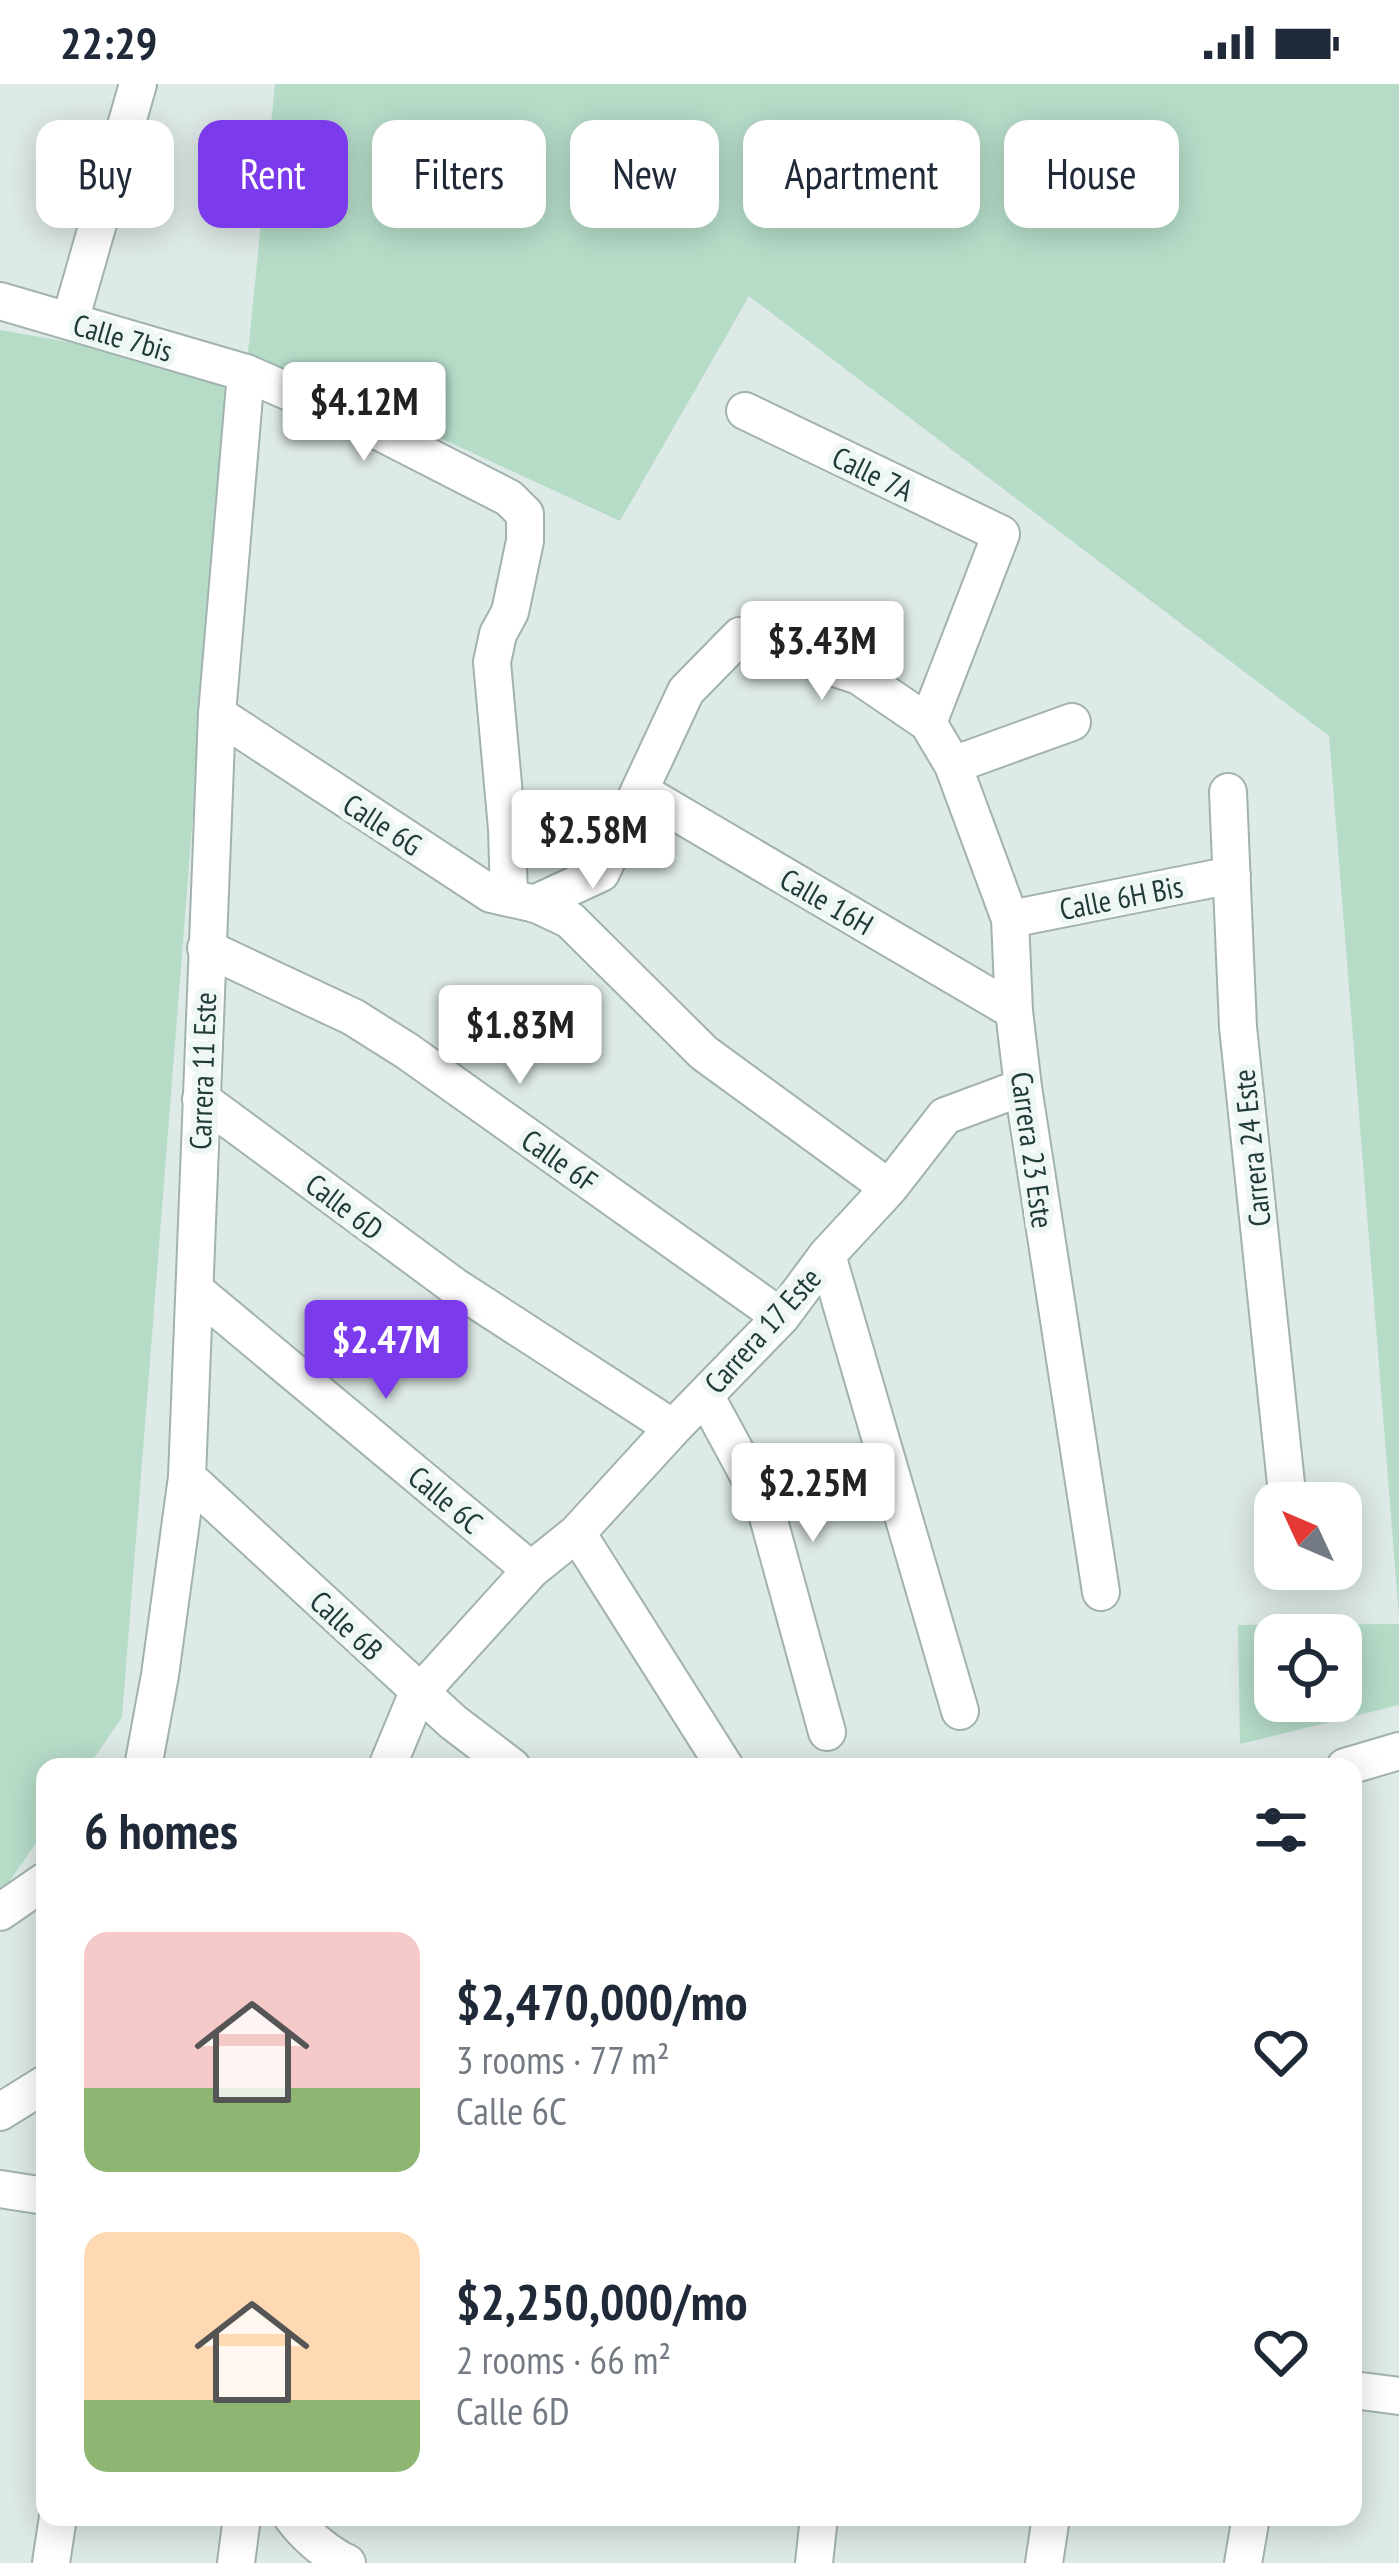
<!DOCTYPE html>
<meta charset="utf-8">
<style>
body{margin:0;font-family:"PT Sans Narrow",sans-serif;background:#f2f2f3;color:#1f2937;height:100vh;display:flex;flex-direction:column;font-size:45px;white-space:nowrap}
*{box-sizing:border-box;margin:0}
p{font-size:39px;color:#747a83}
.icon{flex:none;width:66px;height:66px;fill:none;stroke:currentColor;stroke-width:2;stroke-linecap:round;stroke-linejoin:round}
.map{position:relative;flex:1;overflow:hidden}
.sheet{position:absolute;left:36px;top:1674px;width:1326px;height:768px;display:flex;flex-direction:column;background:#fff;border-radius:24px;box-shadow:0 6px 30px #0003}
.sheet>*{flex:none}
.banner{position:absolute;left:36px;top:36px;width:1329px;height:108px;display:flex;gap:24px}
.needle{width:78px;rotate:314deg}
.tools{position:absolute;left:1254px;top:1398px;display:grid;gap:24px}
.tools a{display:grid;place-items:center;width:108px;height:108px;border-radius:24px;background:#fff;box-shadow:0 6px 30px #0003;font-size:60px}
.price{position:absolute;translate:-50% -102px;padding:0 27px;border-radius:12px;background:#fff;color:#222;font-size:39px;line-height:78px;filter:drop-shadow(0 3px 6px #0008)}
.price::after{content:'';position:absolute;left:50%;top:72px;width:36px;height:27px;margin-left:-18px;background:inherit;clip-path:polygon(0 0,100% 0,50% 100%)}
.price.current{background:#7c3aed;color:#fff}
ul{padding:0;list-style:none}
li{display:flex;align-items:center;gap:36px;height:300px;padding:0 48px}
li span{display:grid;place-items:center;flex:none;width:336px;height:240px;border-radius:24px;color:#555}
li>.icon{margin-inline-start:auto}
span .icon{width:144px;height:144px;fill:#fffc;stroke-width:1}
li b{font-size:51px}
h2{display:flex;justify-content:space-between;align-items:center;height:144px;padding:0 48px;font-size:51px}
.chip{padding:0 42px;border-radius:24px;background:#fff;box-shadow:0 6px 30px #0003;font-size:42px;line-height:108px}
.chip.current{background:#7c3aed;color:#fff}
.status{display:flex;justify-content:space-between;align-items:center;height:84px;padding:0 60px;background:#fff;direction:ltr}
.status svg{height:33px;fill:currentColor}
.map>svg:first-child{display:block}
.green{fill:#b6dcc8;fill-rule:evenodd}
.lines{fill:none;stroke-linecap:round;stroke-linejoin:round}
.minor-casing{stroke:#a1b2af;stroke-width:40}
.tertiary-casing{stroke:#a1b2af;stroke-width:40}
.minor{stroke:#fff;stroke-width:36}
.tertiary{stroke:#fff;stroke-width:36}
.labels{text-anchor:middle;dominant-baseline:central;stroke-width:12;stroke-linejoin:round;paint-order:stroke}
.street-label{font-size:30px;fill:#1f3a38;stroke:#eff7f4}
</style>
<div class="status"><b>22:29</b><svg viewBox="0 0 49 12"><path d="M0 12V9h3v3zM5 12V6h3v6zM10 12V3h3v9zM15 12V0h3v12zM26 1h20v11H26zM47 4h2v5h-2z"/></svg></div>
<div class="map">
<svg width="1399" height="2479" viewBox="0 0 1399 2479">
<rect width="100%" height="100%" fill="#deeae7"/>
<path class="green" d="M275,0H1399V1533L1329,652L749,212L620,437L289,284L226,311L122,1633L88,1683H45V1746L0,1811V246L246,289Z
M1399,1540V1621L1240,1660L1238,1541ZM1275,1551H1341V1617H1275Z"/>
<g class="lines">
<defs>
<path id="minor" d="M70,237L138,0
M246,289L374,345L509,414L525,430V457L510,528L498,550L492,578L507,745L509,814
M745,327L1001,450L928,639
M217,630L491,810L536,820L570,836L704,969L889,1104
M953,681L1072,638
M640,707L1014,927
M1228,708L1238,943L1288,1419
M534,820L601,789L686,607L740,552L859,592L928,639L953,681L1010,835L1014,927L1023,1003L1101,1508
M1010,835L1232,791
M206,864L353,933L407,967L781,1233
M201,1015L454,1202L673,1344
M827,1171L960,1627
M195,1206L531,1486
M705,1311L765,1422L827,1648
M187,1393L453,1638L512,1683
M577,1449L725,1683
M387,1683L416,1613L531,1486L577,1449L673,1344L781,1233L827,1171L889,1104L945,1032L1023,1003
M1345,1683L1399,1667
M0,2028L45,2000
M292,2433C305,2451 327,2470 347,2479
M51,2479L58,2433
M236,2479L242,2433
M814,2479L819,2433
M1044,2479L1051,2433
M1243,2479L1251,2433"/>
<path id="tertiary" d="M0,217L246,289L217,630L187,1393L160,1591L143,1683
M0,1828L45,1797
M0,2105L45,2112
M1353,2306L1399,2312"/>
</defs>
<use href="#minor" class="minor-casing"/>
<use href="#tertiary" class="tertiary-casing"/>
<use href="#minor" class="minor"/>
<use href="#tertiary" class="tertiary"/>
</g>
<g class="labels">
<g class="street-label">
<text transform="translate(123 253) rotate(16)">Calle 7bis</text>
<text transform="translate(873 389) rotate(26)">Calle 7A</text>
<text transform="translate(383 740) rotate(33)">Calle 6G</text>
<text transform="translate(1121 813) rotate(-11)">Calle 6H Bis</text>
<text transform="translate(827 817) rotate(30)">Calle 16H</text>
<text transform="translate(202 987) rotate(-88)">Carrera 11 Este</text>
<text transform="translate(1251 1064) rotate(-96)">Carrera 24 Este</text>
<text transform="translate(1033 1066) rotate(82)">Carrera 23 Este</text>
<text transform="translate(560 1076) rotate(35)">Calle 6F</text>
<text transform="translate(345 1122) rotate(37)">Calle 6D</text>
<text transform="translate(762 1246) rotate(-48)">Carrera 17 Este</text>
<text transform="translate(446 1415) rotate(40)">Calle 6C</text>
<text transform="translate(347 1541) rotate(43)">Calle 6B</text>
</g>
</g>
</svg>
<div class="tools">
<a><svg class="needle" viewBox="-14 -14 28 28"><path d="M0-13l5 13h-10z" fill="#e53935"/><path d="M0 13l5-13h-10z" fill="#747a83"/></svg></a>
<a><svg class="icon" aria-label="locate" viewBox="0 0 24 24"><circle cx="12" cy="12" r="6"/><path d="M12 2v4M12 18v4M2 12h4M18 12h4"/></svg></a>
</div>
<b class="price" style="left:364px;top:380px">$4.12M</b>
<b class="price" style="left:822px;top:619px">$3.43M</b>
<b class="price" style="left:593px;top:808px">$2.58M</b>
<b class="price" style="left:520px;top:1003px">$1.83M</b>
<b class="price current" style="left:386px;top:1318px">$2.47M</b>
<b class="price" style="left:813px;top:1461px">$2.25M</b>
<div class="banner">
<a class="chip">Buy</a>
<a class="chip current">Rent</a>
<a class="chip">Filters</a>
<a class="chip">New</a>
<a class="chip">Apartment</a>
<a class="chip">House</a>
</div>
<section class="sheet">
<h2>6 homes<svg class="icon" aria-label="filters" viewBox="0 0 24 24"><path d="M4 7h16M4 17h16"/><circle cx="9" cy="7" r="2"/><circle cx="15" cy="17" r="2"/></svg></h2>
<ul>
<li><span style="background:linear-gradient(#f6c9c9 65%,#8fb573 0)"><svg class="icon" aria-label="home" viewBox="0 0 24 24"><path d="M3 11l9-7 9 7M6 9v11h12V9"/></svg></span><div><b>$2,470,000/mo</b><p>3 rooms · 77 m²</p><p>Calle 6C</p></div><svg class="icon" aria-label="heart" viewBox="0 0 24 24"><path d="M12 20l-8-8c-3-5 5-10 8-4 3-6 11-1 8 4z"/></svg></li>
<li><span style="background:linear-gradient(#ffd9b3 70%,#8fb573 0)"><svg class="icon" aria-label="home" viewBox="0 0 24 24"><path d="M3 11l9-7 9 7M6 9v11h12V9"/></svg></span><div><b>$2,250,000/mo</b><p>2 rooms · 66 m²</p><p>Calle 6D</p></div><svg class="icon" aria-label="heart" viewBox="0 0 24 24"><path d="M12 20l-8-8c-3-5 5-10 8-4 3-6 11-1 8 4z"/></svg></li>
</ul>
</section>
</div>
